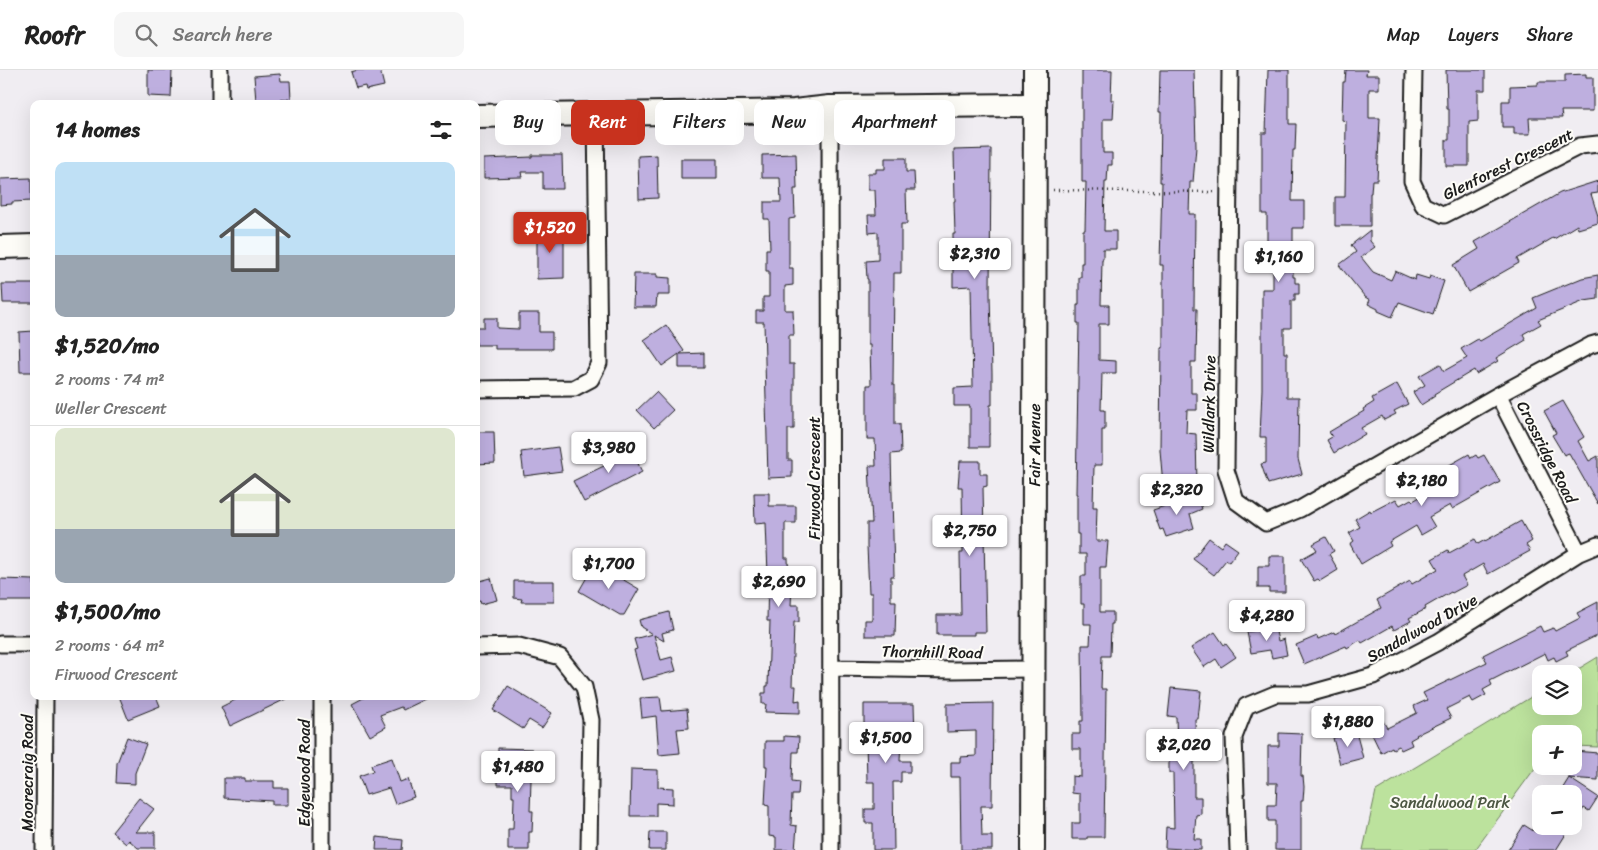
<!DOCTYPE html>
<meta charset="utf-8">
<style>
body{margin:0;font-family:Sriracha,sans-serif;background:#f6f6f6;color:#222;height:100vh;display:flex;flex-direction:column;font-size:19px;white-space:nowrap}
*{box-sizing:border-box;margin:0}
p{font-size:16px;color:#767676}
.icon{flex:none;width:28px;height:28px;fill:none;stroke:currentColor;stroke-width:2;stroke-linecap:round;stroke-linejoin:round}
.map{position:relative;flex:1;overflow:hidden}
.sheet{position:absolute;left:30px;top:30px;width:450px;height:600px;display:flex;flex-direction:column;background:#fff;border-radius:10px;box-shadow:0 5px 20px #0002}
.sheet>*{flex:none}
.guide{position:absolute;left:495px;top:30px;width:475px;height:45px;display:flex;gap:10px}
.controls{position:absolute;left:1532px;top:595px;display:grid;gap:10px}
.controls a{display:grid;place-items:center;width:50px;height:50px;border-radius:10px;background:#fff;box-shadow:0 5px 20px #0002;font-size:25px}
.price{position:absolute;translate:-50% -42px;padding:0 11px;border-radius:5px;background:#fff;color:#222;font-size:16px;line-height:32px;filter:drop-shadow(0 1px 2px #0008)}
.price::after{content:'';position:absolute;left:50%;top:30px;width:15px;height:11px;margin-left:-8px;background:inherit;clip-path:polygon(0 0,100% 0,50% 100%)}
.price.active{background:#c8321e;color:#fff}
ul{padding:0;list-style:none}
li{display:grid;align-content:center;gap:10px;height:265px;padding:0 25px}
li+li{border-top:1px solid #e0e0e0}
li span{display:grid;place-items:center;height:155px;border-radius:10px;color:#555}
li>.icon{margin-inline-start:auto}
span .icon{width:90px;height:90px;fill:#fffc;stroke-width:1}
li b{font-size:21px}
h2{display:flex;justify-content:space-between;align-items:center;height:60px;padding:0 25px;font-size:21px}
.tag{padding:0 18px;border-radius:10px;background:#fff;box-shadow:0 5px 20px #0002;font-size:18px;line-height:45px}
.tag.active{background:#c8321e;color:#fff}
header{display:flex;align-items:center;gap:30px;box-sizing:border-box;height:70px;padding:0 25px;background:#fff;border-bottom:1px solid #e0e0e0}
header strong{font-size:24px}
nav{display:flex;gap:28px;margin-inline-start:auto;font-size:18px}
.search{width:350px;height:45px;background:#f6f6f6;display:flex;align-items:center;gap:12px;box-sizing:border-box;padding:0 18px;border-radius:10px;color:#767676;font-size:19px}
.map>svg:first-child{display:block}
.green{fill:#bce29d;stroke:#6c7f5c}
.building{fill:#beafdf;stroke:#1c1c1c}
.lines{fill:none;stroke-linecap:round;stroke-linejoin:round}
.street-casing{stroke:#1c1c1c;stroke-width:19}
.secondary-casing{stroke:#1c1c1c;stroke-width:26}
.path{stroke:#1c1c1c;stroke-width:2.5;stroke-dasharray:1 4;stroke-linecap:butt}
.street{stroke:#fdfcf7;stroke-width:15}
.secondary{stroke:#fdfcf7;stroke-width:22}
.labels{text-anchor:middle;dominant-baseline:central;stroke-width:4;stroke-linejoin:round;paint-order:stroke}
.street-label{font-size:16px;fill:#1c1c1c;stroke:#fdfcf7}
.park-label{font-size:16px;fill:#4c5743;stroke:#fdfcf7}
</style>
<header>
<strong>Roofr</strong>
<div class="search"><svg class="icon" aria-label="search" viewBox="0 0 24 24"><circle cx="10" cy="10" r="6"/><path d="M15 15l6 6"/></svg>Search here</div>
<nav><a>Map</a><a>Layers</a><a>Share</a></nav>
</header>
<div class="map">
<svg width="1598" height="780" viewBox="0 0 1598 780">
<rect width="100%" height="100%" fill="#f0edf2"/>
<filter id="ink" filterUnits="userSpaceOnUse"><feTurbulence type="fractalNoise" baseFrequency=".02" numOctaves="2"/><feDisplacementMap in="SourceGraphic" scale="10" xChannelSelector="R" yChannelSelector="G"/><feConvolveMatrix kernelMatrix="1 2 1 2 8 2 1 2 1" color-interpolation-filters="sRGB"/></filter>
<g filter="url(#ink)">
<path class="green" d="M1598,587V677L1574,676V664H1541V690L1475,780H1363L1376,721L1541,621V636H1574V604H1570Z"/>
<path class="building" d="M148,0H172L171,27L148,26Z
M358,0H380L384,16L366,20L365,16L356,18L351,2Z
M1082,0H1112L1111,30H1114L1113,49H1103V83H1112V95H1108L1107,112H1105L1104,161H1116V179H1103V189H1102L1101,235H1109V254H1099V290L1116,291V303H1102L1101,340H1105V360H1102V395H1094L1093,437H1097L1096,471H1108L1106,497H1100V542H1113V554H1111L1110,586H1102L1101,619H1106L1104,767H1087V769H1072V753H1080V724L1072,723V706L1081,707V679H1072V664H1080V651H1083L1082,575H1090L1091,554H1084V534H1081V506H1086V484H1079V464H1077V424H1076L1079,253H1077V235H1079V207H1081V193H1083V160H1085L1086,112H1082Z
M1160,0H1194L1196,77L1193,112H1190L1189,144H1195L1194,239H1197L1196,292H1191V323H1197V340H1187L1186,363L1196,364L1197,414L1163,415L1160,380L1161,278H1163V195H1160L1162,112H1160L1161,42H1159Z
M1268,0H1289V54H1296L1295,80H1293L1292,131H1304V158H1293V207H1295V213H1299V224H1295V231H1291V258H1284V283H1287V327H1299L1298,389L1302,404L1268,414L1261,394L1266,393V367H1260L1262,319V219H1273V192L1264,191V178L1267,179V144H1262V63H1266Z
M1346,0H1367L1366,5H1379V19H1369V48H1380L1377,110H1372L1371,123H1370V156H1335V127H1345L1346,51L1342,50L1343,12H1345Z
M1446,0H1485V20H1478V51L1469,52V96H1446V70H1449V39H1447Z
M280,4L281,11H290L291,29L256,31L254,6Z
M1586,4V7H1593V41H1561L1562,48H1529L1530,64H1514V57H1502V31H1510V16L1538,15V12H1565V5Z
M991,79L990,224L992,303V335H990V364H989V377H970V336H954V318L973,317L971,216L953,217V164H955L954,131H955L954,80Z
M796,84L797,119H794L795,148L789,149V198H793V215L785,216V240H793L794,265H789V294H794V359H788V390H792V407L768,408L764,252H756V241H763V227H769V201H766V179H770L769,149H764V132H781L780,108H762V85Z
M532,85H562L563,119H543V102H521L522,107L484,108V89L532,87Z
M657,85L658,128L639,129L638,86Z
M885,88H906V102H914L915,120H906L907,154H901V203H894L893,315H895V354H900L901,383L891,384L894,506H891V531H896L895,566H865V550H872V523H869L867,476V453H872L869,396H876L875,369H867V315H871L870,275H868V209H867L866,191L878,190V162L869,163L868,145H876L875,120H868V103H876V99H885Z
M681,89H717V109H681Z
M31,108V131L12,132V134L0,135V109Z
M1598,111V123L1591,124L1598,146V153L1578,159L1577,155L1554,169L1553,168L1517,189L1519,193L1468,222L1453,195L1479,179L1475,172L1560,123Z
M537,159H564V208L537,209Z
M1370,160V171L1375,177L1361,187L1373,202L1391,210L1395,201L1415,210L1416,205L1429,209L1430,206L1444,211L1433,244L1399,232L1392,247L1378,241V239L1368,234L1370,230L1365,227L1339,195L1356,182L1351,175Z
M634,204H657V207L670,208V225H657L656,237H633Z
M1598,205V229L1584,231L1538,250L1541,254L1523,264L1526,270L1496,288L1498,291L1476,304L1474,300L1434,324L1435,326L1421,335L1413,322L1425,315L1419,306L1440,294L1444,301L1467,288L1461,279L1478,269L1480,271L1537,238L1533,228L1582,208Z
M2,214H34V233H3Z
M519,243H539V262H552V279H495V275H476V257H484V248H497V258L519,259Z
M666,255L684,281L680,284L704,283V298H679V284L662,296L644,270Z
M34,261V302H20L19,262Z
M1397,314L1408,334L1394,341L1396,344L1384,350L1382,346L1361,358L1365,364L1334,383L1327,370L1332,367L1329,362L1364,341L1363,339L1374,332L1372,328Z
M656,322L673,340L654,358L637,340Z
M1563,331L1584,367L1578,371L1589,391L1598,386V434L1569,383L1564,385L1552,365L1556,363L1544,341Z
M476,362H494L495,393L476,394Z
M629,374L642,402L584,432L573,411L610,393L606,385Z
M558,377L562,401L524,406L521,382Z
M1469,384L1471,388L1476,385L1478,388L1484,385L1500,412L1452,439L1450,435L1429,447L1435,457L1421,465L1416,456L1389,472L1391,476L1361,494L1350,474L1354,471L1349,463L1360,457L1355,449L1370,440L1371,442L1396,429L1400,435L1411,429L1413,431L1443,413L1437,402Z
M960,391H980V404H987V416L983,417L986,562H974V565H937V545H961L960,483H963L962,417H958Z
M754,423H769V436H796V453H785V488H788L789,516H792L791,535H799V552H794L792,616H796L795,631L800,630V643L765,642L766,634H762V623H766V616H768L770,551H767L768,504L766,453L755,454Z
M1197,425L1202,439L1190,444L1194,458L1166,467L1163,459L1160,460L1153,440Z
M1521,451L1532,471L1526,475L1530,481L1488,504L1483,494L1462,506L1467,515L1452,523L1451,522L1425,537L1426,539L1409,548L1411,551L1394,560L1392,556L1362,573L1360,570L1347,578L1346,576L1304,594L1296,575L1317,566L1318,569L1334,562L1335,564L1381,538L1377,530L1410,511L1412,514L1438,499L1432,489L1448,480L1449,483L1475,469L1478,474L1485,470V471Z
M1326,467L1334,481L1329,484L1338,500L1320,511L1318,509L1314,511L1301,489L1317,480L1313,474Z
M1209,468L1221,477L1225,471L1238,480L1229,492L1226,490L1214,505L1193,489Z
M1269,486H1285V522H1269V518H1258V496H1269Z
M595,493L639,519L624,545H620L579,521Z
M491,508L497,530L481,534L480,531L476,532V512Z
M0,509L34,510V531H0Z
M514,511H554V532H521L522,529L514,528Z
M1598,532V565L1566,581L1568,585L1556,591L1554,587L1548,590L1545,583L1490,611L1492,615L1483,620L1486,625L1473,632L1470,627L1446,639L1451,648L1416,665L1417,666L1410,670L1412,675L1401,680L1399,676L1393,679L1392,677L1381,683L1368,656L1382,649L1387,658L1417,643L1414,636L1427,630L1423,623L1487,592L1483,585L1540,556L1543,562L1553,558L1555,561L1580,548L1577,543Z
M669,542L673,560L662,563L664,571L654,565L661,590L672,587L676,601L642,610L634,580L637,579L634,569L652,564L641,557L639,550Z
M1275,557L1278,571L1284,569L1287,585L1272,588L1270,580L1251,583L1247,562Z
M1215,562L1224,575L1226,574L1236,587L1221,597L1216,589L1204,597L1191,578Z
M508,616L552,643L542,658L529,650L523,659L493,640Z
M1171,618L1201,621L1198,649H1195L1196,691H1194V727H1201V744L1196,745L1194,769H1201V780L1165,778L1166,757L1174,758L1173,703H1169V676H1177L1176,647L1168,646Z
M119,626H156L160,636L128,649Z
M243,626H292L230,656L221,637Z
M367,626H427L428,628L403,640L401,637L380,645L386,657L370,666L352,634Z
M660,627L662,641L687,639L689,658L677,659L680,683L659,685L656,646L642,648L640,628Z
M993,633L992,736H981L982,766H992V780H961L960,708V707H951V692H960V687L976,686V661L947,662V634Z
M864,634H914L915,667H901L900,691H910V702H901V712H893L894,780H873V753H865V739H874V712H867L866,668H864Z
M1356,662L1363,688L1340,694L1333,668Z
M1279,663L1302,664L1301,706H1303L1304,717L1303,731H1301V780H1275V751H1268V735H1276L1277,713H1268V676H1279Z
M784,666L799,667L798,682H793L792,711L799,712L798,725H792L791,755L797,756L795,780H776V767L769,766V736L765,735L767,696H765V671H784Z
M127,667L146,674L135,703V714L116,713L117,693Z
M498,678L532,679L530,741H533L532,762H529V780H508V759H513L514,727H512V715H498Z
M1574,681L1598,683V710L1568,708L1569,696H1574Z
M392,688L400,712L408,709L414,727L395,734L389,718L366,725L359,706L373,701L371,695Z
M631,699L658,700V717L673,718V734L656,733V746H630Z
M224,708H245V711H274V718H288V735H272V731L224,728Z
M1569,708L1598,727L1589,741L1584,738L1574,753V724H1559Z
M139,728L154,739L136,762H155V778H138L129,770L126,774L112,762Z
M1524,755L1535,762L1538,756H1571L1556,780H1508Z
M650,762H666V780H649Z
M377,767L403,770L402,780H376Z"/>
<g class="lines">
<defs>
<path id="street" d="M220,0V30L222,34
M1230,0L1226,400L1236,431L1266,453L1300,439L1498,325L1591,275L1598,273
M1414,0L1412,111L1423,135L1444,145L1580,76L1598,74
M830,37L831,780
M476,319L574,318L591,309L599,293L596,45
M1498,325L1579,483
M0,574H34
M476,577L519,576L560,587L584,617L591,650L589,780
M832,598L953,600L1033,599
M322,626V780
M44,780L45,626
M1238,780L1234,667L1246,636L1275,624H1308L1373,606L1438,572L1579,483L1598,475"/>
<g id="secondary">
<path d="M476,46L794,41L830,37L1034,35"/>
<path d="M0,177L34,176"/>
<path id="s1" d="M1033,780L1035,0"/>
</g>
</defs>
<use href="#street" class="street-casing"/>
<use href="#secondary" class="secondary-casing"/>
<path class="path" d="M1053,120L1215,122"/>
<use href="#street" class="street"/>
<use href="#secondary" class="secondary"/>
</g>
</g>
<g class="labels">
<g class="street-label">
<text transform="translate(1508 94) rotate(-26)">Glenforest Crescent</text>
<text transform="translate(1209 334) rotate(-89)">Wildlark Drive</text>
<text stroke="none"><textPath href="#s1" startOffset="405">Fair Avenue</textPath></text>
<text transform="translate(1547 382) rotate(63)">Crossridge Road</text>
<text transform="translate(814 408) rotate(-90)">Firwood Crescent</text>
<text transform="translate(1422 558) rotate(-29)">Sandalwood Drive</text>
<text transform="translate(932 582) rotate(1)">Thornhill Road</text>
<text transform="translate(27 703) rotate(-90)">Moorecraig Road</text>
<text transform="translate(304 703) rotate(-90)">Edgewood Road</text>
</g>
<g class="park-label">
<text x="1450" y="732">Sandalwood Park</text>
</g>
</g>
</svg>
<div class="controls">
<a><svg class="icon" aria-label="layers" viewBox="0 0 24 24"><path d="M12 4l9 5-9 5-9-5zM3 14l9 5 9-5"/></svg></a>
<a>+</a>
<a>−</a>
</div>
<b class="price active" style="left:550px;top:184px">$1,520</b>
<b class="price" style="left:975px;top:210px">$2,310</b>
<b class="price" style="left:1279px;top:213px">$1,160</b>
<b class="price" style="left:609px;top:404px">$3,980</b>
<b class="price" style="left:1422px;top:437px">$2,180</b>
<b class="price" style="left:1177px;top:446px">$2,320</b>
<b class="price" style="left:970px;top:487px">$2,750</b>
<b class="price" style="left:609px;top:520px">$1,700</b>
<b class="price" style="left:779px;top:538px">$2,690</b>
<b class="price" style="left:1267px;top:572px">$4,280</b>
<b class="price" style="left:1348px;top:678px">$1,880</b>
<b class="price" style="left:886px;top:694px">$1,500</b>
<b class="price" style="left:1184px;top:701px">$2,020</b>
<b class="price" style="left:518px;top:723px">$1,480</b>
<div class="guide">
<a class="tag">Buy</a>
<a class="tag active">Rent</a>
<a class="tag">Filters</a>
<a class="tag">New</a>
<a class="tag">Apartment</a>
</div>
<section class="sheet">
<h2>14 homes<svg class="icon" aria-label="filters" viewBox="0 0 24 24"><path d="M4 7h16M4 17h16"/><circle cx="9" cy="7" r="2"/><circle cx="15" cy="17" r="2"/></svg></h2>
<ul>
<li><span style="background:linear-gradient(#bfe0f5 60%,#9aa5b1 0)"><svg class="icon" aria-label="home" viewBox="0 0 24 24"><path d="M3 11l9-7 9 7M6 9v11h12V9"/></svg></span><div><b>$1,520/mo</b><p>2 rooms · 74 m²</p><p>Weller Crescent</p></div></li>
<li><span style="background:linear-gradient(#dfe7d0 65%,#9aa5b1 0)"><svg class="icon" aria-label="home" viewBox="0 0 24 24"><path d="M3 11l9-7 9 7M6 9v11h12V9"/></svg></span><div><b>$1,500/mo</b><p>2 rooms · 64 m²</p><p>Firwood Crescent</p></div></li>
</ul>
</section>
</div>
